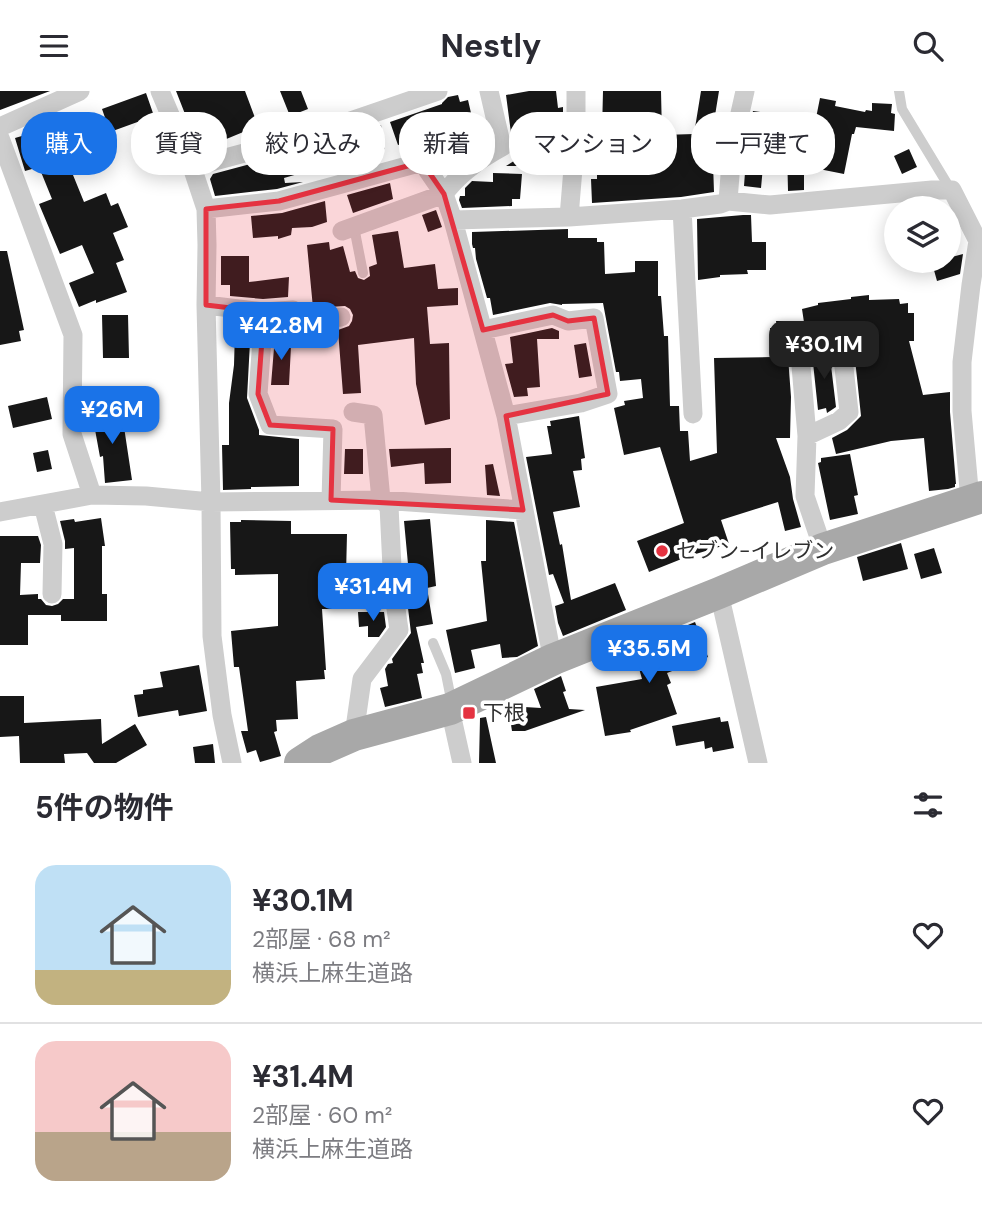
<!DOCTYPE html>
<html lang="ja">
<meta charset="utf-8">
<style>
body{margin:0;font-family:"DM Sans","Noto Sans JP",sans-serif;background:#f7f7f7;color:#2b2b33;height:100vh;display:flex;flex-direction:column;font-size:26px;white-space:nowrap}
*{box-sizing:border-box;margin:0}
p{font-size:23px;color:#7c7c81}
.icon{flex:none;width:38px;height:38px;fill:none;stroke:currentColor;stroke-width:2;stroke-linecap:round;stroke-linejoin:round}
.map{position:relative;height:672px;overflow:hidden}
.details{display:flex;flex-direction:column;background:#fff;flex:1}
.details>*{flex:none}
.hud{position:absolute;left:21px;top:21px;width:942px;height:63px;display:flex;gap:14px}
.controls{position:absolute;left:884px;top:105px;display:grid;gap:14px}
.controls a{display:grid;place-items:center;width:77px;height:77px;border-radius:50%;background:#fff;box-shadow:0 4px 18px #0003;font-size:35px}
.price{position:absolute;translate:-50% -60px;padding:0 16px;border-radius:14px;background:#1a73e8;color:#fff;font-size:23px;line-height:46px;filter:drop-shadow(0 2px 4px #0008)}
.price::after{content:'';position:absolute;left:50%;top:42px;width:21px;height:16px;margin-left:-10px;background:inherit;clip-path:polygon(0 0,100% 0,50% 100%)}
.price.current{background:#222;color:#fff}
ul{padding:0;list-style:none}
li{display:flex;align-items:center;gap:21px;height:175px;padding:0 35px}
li+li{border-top:2px solid #e1e1e2}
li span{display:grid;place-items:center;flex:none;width:196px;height:140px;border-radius:21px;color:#555}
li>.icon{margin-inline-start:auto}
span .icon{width:84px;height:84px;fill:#fffc;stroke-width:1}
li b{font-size:30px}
h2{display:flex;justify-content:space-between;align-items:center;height:84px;padding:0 35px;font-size:30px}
.chip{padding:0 24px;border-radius:28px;background:#fff;box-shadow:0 4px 18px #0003;font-size:24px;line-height:63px}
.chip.current{background:#1a73e8;color:#fff}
header{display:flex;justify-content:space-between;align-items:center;height:91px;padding:0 35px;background:#fff;font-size:32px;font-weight:700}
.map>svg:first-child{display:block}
.building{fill:#171717}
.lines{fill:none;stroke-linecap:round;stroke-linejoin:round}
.lane{stroke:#cdcdcd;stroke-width:10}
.street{stroke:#cdcdcd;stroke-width:19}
.primary{stroke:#a8a8a8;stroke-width:32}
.marked{fill:#e53341;fill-opacity:0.2;stroke:#e53341;stroke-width:5;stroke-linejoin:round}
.poi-dot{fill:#e53341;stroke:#fff;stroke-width:2.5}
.labels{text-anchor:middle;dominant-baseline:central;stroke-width:7;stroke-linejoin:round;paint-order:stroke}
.poi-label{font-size:21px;fill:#303030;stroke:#fff;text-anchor:start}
</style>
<header><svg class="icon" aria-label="menu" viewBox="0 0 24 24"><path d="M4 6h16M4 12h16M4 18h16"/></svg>Nestly<svg class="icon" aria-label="search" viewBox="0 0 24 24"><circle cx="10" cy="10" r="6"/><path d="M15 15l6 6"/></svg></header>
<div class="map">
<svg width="982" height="672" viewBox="0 0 982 672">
<rect width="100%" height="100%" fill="#fff"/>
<path class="building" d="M0,0H50L0,19Z
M176,0H245L258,35L207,56L204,48L196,51Z
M280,0H301L308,18L290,25Z
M529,0H556L558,17L563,16V31L556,32V34L511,42L506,4Z
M603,0H661L662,44L694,43L701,0H719L712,43L714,101L681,106L592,112L591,88H597V41H602Z
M146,2L154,25L110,41L102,18Z
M458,4L460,11L468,9L474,35L446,41L455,73L441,77L430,62L427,51L423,52L421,48L398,54L390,31L442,13V12L448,6Z
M820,7L836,10L835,15L865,21L866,19L872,20V12L892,13L891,22L895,23L894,40L856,36L854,43H852L844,83L804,75V99L788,100L787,57H810Z
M753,20L768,22L761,97L744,95L748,41Z
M63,21L80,62L91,57L98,73L73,84L84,111L106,102L111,115L118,112L128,136L113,142L124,169L116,172L127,201L96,212V209L79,216L69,192L94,182L82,154L60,163L39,113L52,108L39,76L25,80L15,47L49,37L46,29Z
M381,34L385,58L336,72L329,50Z
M556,43V75H506Z
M320,58L322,76L284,87L285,92L303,91L277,98L215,105L210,88L213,83L287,63L289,68Z
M909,58L917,76L902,83L894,65Z
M493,82L522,83L520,108H512V115L462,117L459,109L460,105H465V97L472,90L493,91Z
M390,92L393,108L353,122L347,104Z
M325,110L327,131L312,136L292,137L291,144L278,148V145L253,147L251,125L282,122Z
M436,119L442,136L428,141L422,124Z
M743,124H751L752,151H766V179H747L748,183L720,184V186L698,189L697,128Z
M568,138V147H597V151H604L605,183L635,181V170H658V205H661L664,245H668L670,315H679L680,340H688L690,370L717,362L714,267L772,266L770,237H777L776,230H794L793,241L788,247L787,252L791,306L790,347H776L790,386L793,408L801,436L785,440L778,411L721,429L729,453L689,465L649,481L637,450L684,432L660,356L624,364L614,317L625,314L624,310L643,307L641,288L620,290L619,281H616L603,212L562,213V214L550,212L493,224L490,207H487L476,168L475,157H473L472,153V141Z
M398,140L404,177L435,173L438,198L458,197V214L427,216L430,253L449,252L450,328L425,334L416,293L414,247L358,254L361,302L343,303L338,239L349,235L352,230L353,224L350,218L345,215L313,217L307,154L329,151L330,159L343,155L350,181L355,180L358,187L364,189L370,185L369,176L377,173L372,144Z
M0,160H7L24,239L19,240L21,250L0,254Z
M963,163L960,183L937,190L932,172L948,170V167Z
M221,165H249V191L289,186L288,206L263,208L230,205V194H221Z
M869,204V209L899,208L900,213L908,212V222H914V250H909L923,304L950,301V321L956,393H955V396L948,398L929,400L924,347L891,350L836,363L832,347L847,339L861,325L853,249L851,244L847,239L836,234L828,233L805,238L802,218L818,214V212L851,208V206Z
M102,224H128L129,267H103Z
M230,229L251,232L247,307L259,339V344L299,348V395L251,396V398L223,399L222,354H229V312L234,274L235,240L230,239Z
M552,237L559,240V248H537L540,296L527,297L528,305L514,306L505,273L513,272L510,246Z
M275,245L286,246V255H291L289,294H271Z
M586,252L592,285L579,287L574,254Z
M829,258L836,316L827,322L826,317L818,319L812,262Z
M47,306L52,328L13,337L8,315Z
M117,317L120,337L124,336L132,389L105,392L103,365L100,366L92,322Z
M579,325L585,367L581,368L582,379L573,380L580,416L553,421L560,454L562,453L571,509L615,492L626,519L563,545L558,532L555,515L564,512L553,483L549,484L526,366L552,363L547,335H551L550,330Z
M451,357V392L425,393L424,372L391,376L389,358Z
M345,358H363V383H344Z
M48,359L52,378L37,381L33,362Z
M850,363L858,404L854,405L858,423L830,429L818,372L821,371V367Z
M493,373L500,405L487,404L485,374Z
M101,427L105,455H102V503H107V530H61V524H28V554H0V445H38L41,454L40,472H21L20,504L38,503V508H41L46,514L52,515L58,513L63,508H74V457L65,458V450L60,430L74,428L75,431Z
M430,428L436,495L427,497L433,533L416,536L424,572H421L423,582L417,583L422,607L385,616L380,597L388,595L385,578L388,573L393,572L392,568L411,542L408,517L412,516L404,430Z
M241,429L291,430V443H347L346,484H348L347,492H351V518H322L326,579H324L325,588L296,590L298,628L276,629L277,640L274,641L281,665L260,671L256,659L247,662L241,640H248L239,576H234L231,540L278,535V483L235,484V478H231L230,431H241Z
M486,429L514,431L538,555L517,566L502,567L500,553L471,559L475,577L455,582L446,539L487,530L481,470H486Z
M901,452L908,478L863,490L857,466Z
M934,457L942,482L921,488L914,463Z
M358,521H384L386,536L379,546H368V535L359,536Z
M695,531L708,566L667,582L671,592L667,594L677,623L630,639L631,641L605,645L596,596L642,588L635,563L680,548L676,539Z
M199,574L207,620L179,625L178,619L138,626L134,604L143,603V599L163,596L160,581Z
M561,585L566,600L563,601L569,618L585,619L525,640H512L508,615L541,617L534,598Z
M0,605H24V632L101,628L102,653L135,633L147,654L116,672H94L87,662L64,663L65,672H20L19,645L0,646Z
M486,626L496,672H479L480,627Z
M720,626L721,631L728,630L734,657L713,661L712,656L705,658L704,650L676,655L672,635Z
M213,653L215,672H195L193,656Z"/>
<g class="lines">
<path class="lane" d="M899,0L902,18L951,99
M354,136L363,182
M433,552L446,583L452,613"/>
<path class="street" d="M160,0L192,76L206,118L207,154L206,214L211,411L212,545L222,624L232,672
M489,0L502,56C480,68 459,82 444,103L453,129L506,325L551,560L554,568
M0,36L80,0
M0,47L73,244L72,343L92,404
M192,76L304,46L438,0
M728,110L732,58L745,0
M206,118L279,110L422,71L444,103L342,140
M682,118L693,323
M569,126L576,41V0
M453,129L569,126L682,118L720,113L728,110L770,114L932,99H952L978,150L971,194L962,271V320L970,409
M206,214L264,221L293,219L307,230L341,226
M264,221L258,303L270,334L333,338L331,409
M483,239L553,224L568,230L594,227L608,303L581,312L506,325
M353,321L373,324L381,409L389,415L393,497L399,539L362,588L354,644
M807,345L839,330L849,321L841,250L831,245L799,252L807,345L805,405L823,458
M43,414L53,453L52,503
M0,421L92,404L146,405L211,411L381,409L523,419
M719,502L758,672
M450,618L462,672"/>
<path class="primary" d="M300,672L320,659L354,644L450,618L554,568L719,502L823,458L982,406"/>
</g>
<path class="marked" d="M422,71L444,103L483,239L553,224L568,230L594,227L608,303L506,325L523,419L331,409L333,338L270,334L258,303L264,221L206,214V118L279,110Z"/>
<g class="poi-dot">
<circle cx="662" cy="460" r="7"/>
<rect x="462" y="615" width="14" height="14" rx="3.5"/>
</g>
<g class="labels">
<g class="poi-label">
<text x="676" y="460">セブン-イレブン</text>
<text x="483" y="622">下根</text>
</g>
</g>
</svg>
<div class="controls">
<a><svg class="icon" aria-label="layers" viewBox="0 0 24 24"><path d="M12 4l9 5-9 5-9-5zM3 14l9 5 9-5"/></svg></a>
</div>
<b class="price" style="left:281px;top:271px">¥42.8M</b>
<b class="price current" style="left:824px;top:290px">¥30.1M</b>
<b class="price" style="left:112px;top:355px">¥26M</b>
<b class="price" style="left:373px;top:532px">¥31.4M</b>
<b class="price" style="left:649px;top:594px">¥35.5M</b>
<div class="hud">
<a class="chip current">購入</a>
<a class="chip">賃貸</a>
<a class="chip">絞り込み</a>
<a class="chip">新着</a>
<a class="chip">マンション</a>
<a class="chip">一戸建て</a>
</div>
</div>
<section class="details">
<h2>5件の物件<svg class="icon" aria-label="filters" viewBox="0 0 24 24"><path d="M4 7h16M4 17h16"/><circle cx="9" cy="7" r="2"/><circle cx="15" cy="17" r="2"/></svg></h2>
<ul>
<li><span style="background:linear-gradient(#bfe0f5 75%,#c2b280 0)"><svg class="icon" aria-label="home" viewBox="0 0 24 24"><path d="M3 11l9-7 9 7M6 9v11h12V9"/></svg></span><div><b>¥30.1M</b><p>2部屋 · 68 m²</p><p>横浜上麻生道路</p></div><svg class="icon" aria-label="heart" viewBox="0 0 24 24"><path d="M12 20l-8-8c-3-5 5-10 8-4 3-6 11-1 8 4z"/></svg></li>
<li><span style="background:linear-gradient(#f6c9c9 65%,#b9a48a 0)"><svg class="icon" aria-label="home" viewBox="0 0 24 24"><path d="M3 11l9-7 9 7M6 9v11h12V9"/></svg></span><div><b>¥31.4M</b><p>2部屋 · 60 m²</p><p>横浜上麻生道路</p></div><svg class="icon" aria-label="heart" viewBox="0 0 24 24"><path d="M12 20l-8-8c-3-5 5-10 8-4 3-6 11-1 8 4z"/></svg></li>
</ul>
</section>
